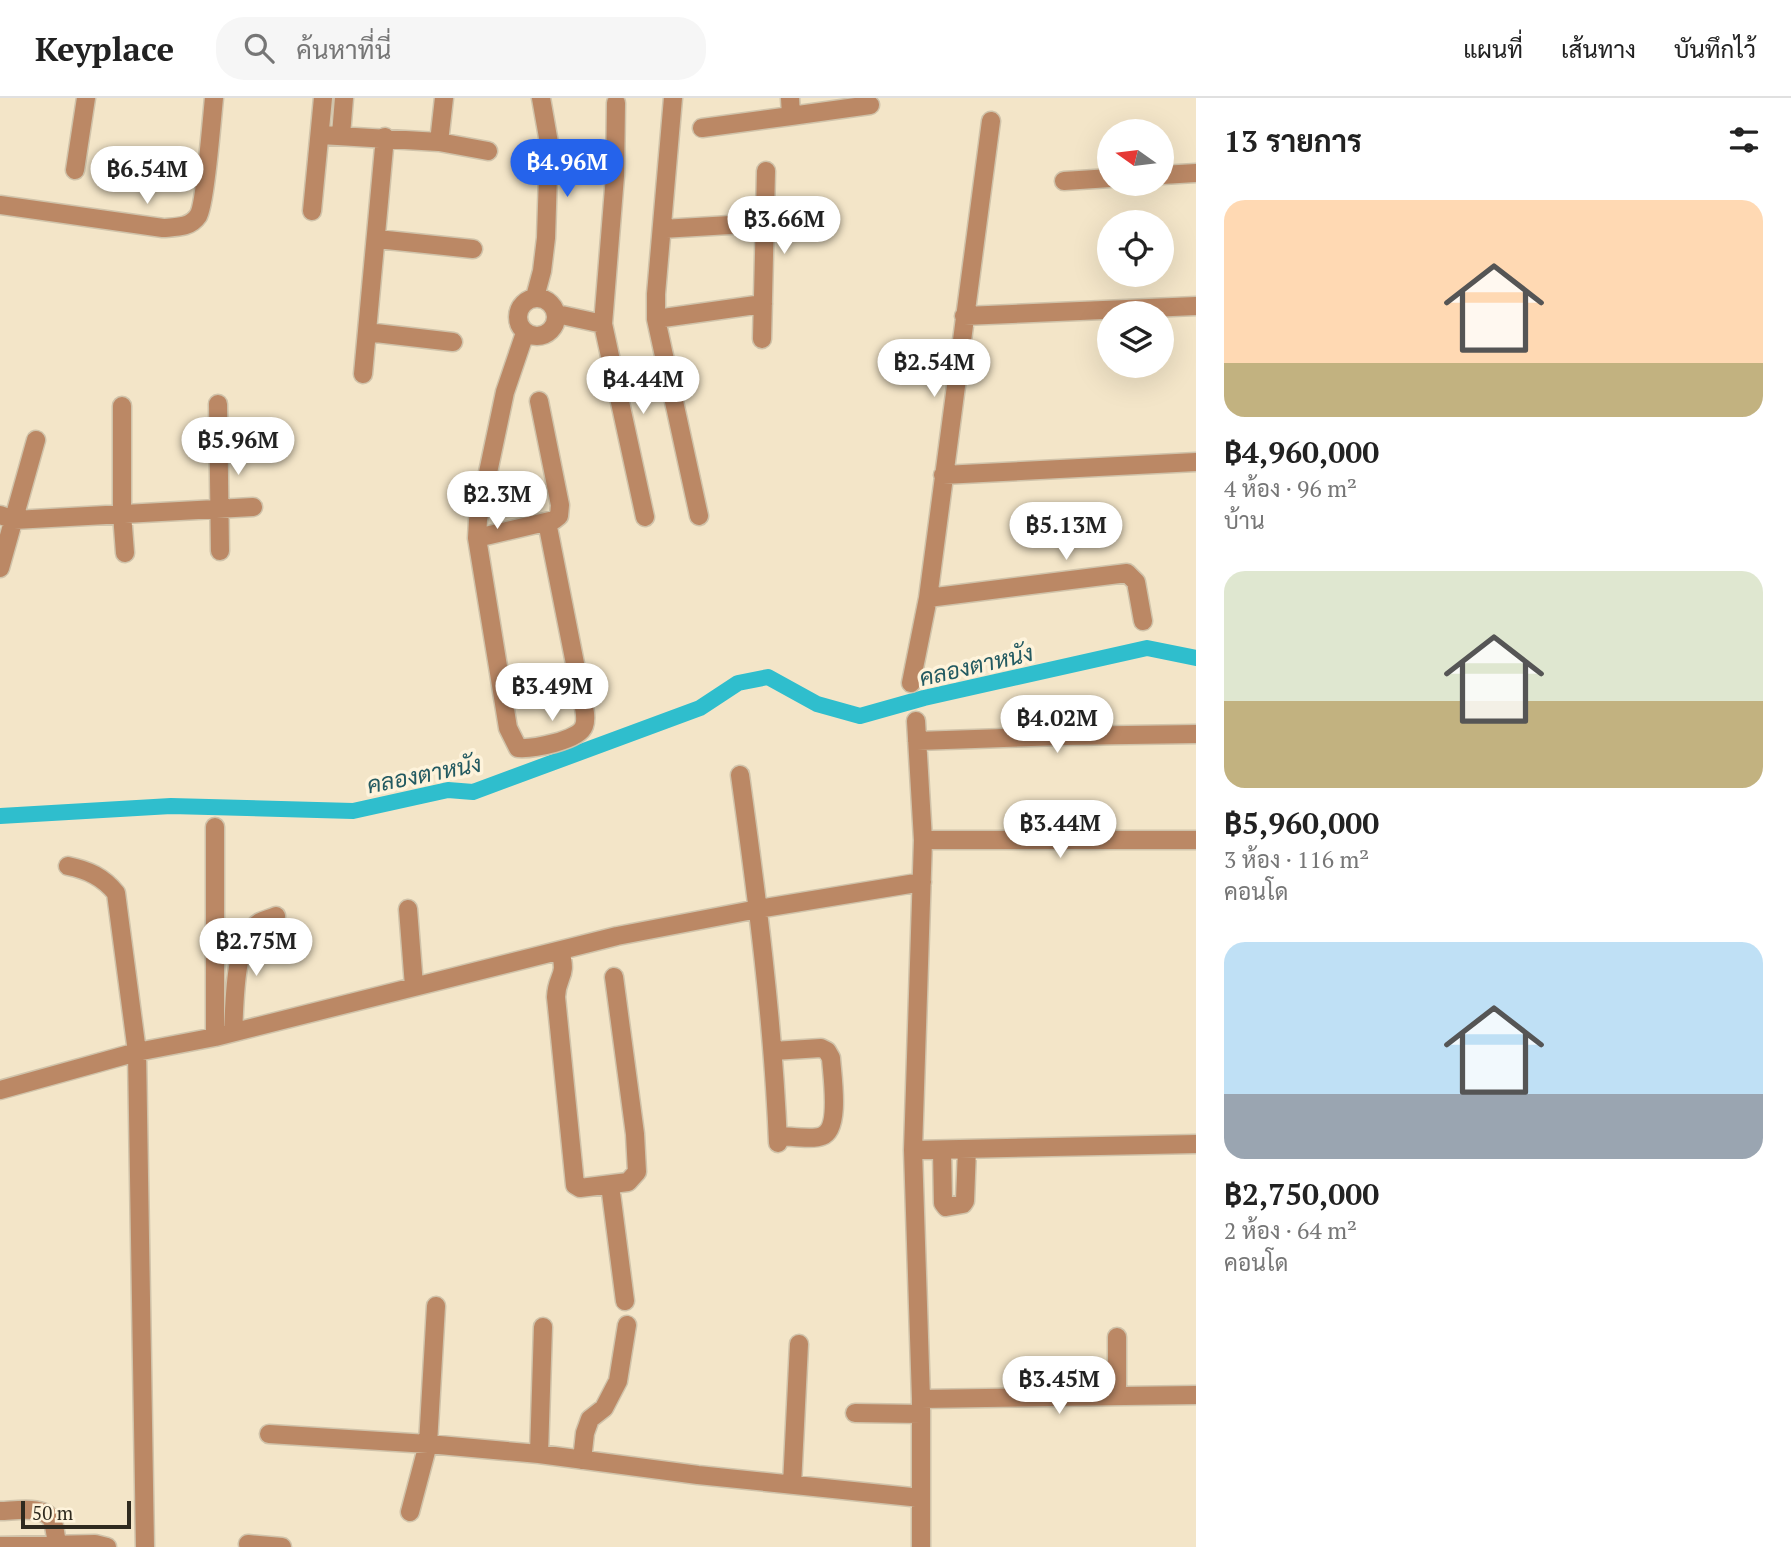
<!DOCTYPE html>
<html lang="th">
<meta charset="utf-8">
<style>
body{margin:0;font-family:"PT Serif",Sarabun,serif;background:#f6f6f6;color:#222;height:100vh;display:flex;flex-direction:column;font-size:26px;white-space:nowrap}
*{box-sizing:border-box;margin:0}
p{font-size:23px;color:#767676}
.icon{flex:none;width:38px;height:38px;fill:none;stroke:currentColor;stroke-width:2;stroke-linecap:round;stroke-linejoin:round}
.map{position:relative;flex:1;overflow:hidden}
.sheet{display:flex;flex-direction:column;background:#fff;width:595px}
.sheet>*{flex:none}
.needle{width:46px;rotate:284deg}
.fabs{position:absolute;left:1097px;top:21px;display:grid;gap:14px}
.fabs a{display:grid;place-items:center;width:77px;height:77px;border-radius:50%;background:#fff;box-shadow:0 7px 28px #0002;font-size:35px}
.scale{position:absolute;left:21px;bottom:18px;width:110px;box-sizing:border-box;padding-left:7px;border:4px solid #2f2a1f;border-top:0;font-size:19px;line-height:24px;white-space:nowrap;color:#2f2a1f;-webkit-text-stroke:5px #fef3db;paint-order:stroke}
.price{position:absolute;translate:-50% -60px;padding:0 16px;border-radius:24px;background:#fff;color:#222;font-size:23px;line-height:46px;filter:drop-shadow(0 2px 4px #0008)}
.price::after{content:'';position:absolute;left:50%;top:42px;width:21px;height:16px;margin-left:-10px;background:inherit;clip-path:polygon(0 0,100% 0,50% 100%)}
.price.current{background:#2563eb;color:#fff}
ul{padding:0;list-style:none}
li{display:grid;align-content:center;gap:14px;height:371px;padding:0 28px}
li span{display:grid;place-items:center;height:217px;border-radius:21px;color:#555}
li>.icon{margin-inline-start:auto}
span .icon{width:126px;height:126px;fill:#fffc;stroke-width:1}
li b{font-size:30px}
h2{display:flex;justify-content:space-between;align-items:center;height:84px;padding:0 28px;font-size:30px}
header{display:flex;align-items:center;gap:42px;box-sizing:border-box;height:98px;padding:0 35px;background:#fff;border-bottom:2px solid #e0e0e0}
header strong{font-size:33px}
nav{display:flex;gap:38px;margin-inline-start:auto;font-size:24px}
.search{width:490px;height:63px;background:#f6f6f6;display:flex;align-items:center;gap:18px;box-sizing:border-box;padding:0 24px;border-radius:28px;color:#767676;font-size:26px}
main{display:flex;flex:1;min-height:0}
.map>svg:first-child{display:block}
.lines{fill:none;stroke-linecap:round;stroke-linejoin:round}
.canal{stroke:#2fbecd;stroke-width:16}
.minor-casing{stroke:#d0c3aa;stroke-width:21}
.minor{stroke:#bb8865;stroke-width:18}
.labels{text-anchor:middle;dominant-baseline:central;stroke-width:7;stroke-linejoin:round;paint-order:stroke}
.water-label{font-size:23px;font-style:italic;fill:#235a61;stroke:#fef3db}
</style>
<header>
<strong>Keyplace</strong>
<div class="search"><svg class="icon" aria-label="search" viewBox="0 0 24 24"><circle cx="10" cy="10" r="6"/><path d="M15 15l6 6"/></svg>ค้นหาที่นี่</div>
<nav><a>แผนที่</a><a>เส้นทาง</a><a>บันทึกไว้</a></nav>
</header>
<main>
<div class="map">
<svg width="1196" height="1449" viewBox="0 0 1196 1449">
<rect width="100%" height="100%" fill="#f3e5c8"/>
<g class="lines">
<path class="canal" d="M0,718L171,708L353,713L448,692L473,694L700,610L738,585L768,579L817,606L860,618L924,600L1147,550L1196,560"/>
<defs>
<path id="minor" d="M673,0L656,196V221L699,418
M616,5L615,78L603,226L645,419
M791,18L870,7
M702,30L791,18L790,0
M321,37L439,44L488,53
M341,37L344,0
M439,44L444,0
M75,72L86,0
M1162,77L1196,75
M1064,83L1110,80
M0,107L163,130C176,129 190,130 198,118C205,108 212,19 214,0
M312,113L323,0
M662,131L765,125
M377,141L473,151
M535,199L542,173L546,140L549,45L541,0
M518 219a19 19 0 1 1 38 0a19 19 0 1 1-38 0Z
M557,216L603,226
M964,218L1196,208
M656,221L763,206
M367,234L453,244
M525,235L505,294L478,422L477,440L508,630L518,650C532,651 579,643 584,628C587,620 584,609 582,601L547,424
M762,241L766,73
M363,276L385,39
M218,306L220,453
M122,308V416L125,455
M943,377L1196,364
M0,417L14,422L253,409
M477,440L554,422L559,418L560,407L539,303
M0,470L36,342
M928,500L1127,475L1136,484L1143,523
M911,585L928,500L991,23
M916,623L923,742L913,1052L921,1301V1449
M917,643L1061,638L1196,636
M740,677C757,799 773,922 778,1045
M923,742H1196
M68,768C88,772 103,779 116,795L137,954L145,1449
M408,811L414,888
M560,853C568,880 557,876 556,899L575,1087L580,1090L628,1084L637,1074L635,1036L614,879
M233,934C235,906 233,841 260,824C265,822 271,820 276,818
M215,939V729
M773,953L821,950L827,953L831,960C832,977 841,1031 822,1038C813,1042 789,1038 778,1038
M0,992L137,954L215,939L617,838L758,811L922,784
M913,1052L1196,1046
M942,1052L943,1105L946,1109L963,1106L965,1103L967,1051
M610,1087L625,1203
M1117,1298V1239
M921,1301L1196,1297
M855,1315L921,1316
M269,1336L428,1346L539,1356L698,1377L921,1400
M539,1356L543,1229
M582,1362L585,1335L590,1321L604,1310L618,1283L627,1227
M792,1387L799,1246
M0,1413C15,1413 46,1406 53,1424C55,1431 56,1440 57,1447
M410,1414L428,1346L436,1208
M248,1446L282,1449
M0,1448L95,1446L107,1449"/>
</defs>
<use href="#minor" class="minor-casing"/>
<use href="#minor" class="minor"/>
</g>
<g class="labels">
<g class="water-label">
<text transform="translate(976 567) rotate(-13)">คลองตาหนัง</text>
<text transform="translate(424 676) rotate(-11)">คลองตาหนัง</text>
</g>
</g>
</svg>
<div class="fabs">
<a><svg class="needle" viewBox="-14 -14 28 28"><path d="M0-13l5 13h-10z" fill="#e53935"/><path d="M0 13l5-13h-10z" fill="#767676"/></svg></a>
<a><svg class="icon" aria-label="locate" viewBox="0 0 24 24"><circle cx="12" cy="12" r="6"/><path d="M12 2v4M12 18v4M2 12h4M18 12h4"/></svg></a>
<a><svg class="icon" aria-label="layers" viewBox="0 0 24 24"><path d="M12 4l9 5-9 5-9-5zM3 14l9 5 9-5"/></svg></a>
</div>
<div class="scale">50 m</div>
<b class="price current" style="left:567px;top:101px">฿4.96M</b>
<b class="price" style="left:147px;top:108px">฿6.54M</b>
<b class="price" style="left:784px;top:158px">฿3.66M</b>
<b class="price" style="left:934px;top:301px">฿2.54M</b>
<b class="price" style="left:643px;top:318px">฿4.44M</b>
<b class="price" style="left:238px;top:379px">฿5.96M</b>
<b class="price" style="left:497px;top:433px">฿2.3M</b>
<b class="price" style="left:1066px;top:464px">฿5.13M</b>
<b class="price" style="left:552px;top:625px">฿3.49M</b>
<b class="price" style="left:1057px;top:657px">฿4.02M</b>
<b class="price" style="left:1060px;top:762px">฿3.44M</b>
<b class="price" style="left:256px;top:880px">฿2.75M</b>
<b class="price" style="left:1059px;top:1318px">฿3.45M</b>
</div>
<section class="sheet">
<h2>13 รายการ<svg class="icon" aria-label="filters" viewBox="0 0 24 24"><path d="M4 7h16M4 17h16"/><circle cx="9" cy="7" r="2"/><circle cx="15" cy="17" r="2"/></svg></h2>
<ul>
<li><span style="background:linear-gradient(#ffd9b3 75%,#c2b280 0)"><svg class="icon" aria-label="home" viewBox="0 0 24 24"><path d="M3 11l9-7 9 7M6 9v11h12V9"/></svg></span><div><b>฿4,960,000</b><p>4 ห้อง · 96 m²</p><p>บ้าน</p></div></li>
<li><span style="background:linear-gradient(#dfe7d0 60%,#c2b280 0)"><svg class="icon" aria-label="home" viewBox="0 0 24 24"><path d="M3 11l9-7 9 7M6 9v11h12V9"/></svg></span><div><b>฿5,960,000</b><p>3 ห้อง · 116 m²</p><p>คอนโด</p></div></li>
<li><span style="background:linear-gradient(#bfe0f5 70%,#9aa5b1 0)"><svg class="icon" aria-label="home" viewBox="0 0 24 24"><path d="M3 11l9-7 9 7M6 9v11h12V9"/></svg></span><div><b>฿2,750,000</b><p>2 ห้อง · 64 m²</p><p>คอนโด</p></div></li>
</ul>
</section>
</main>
